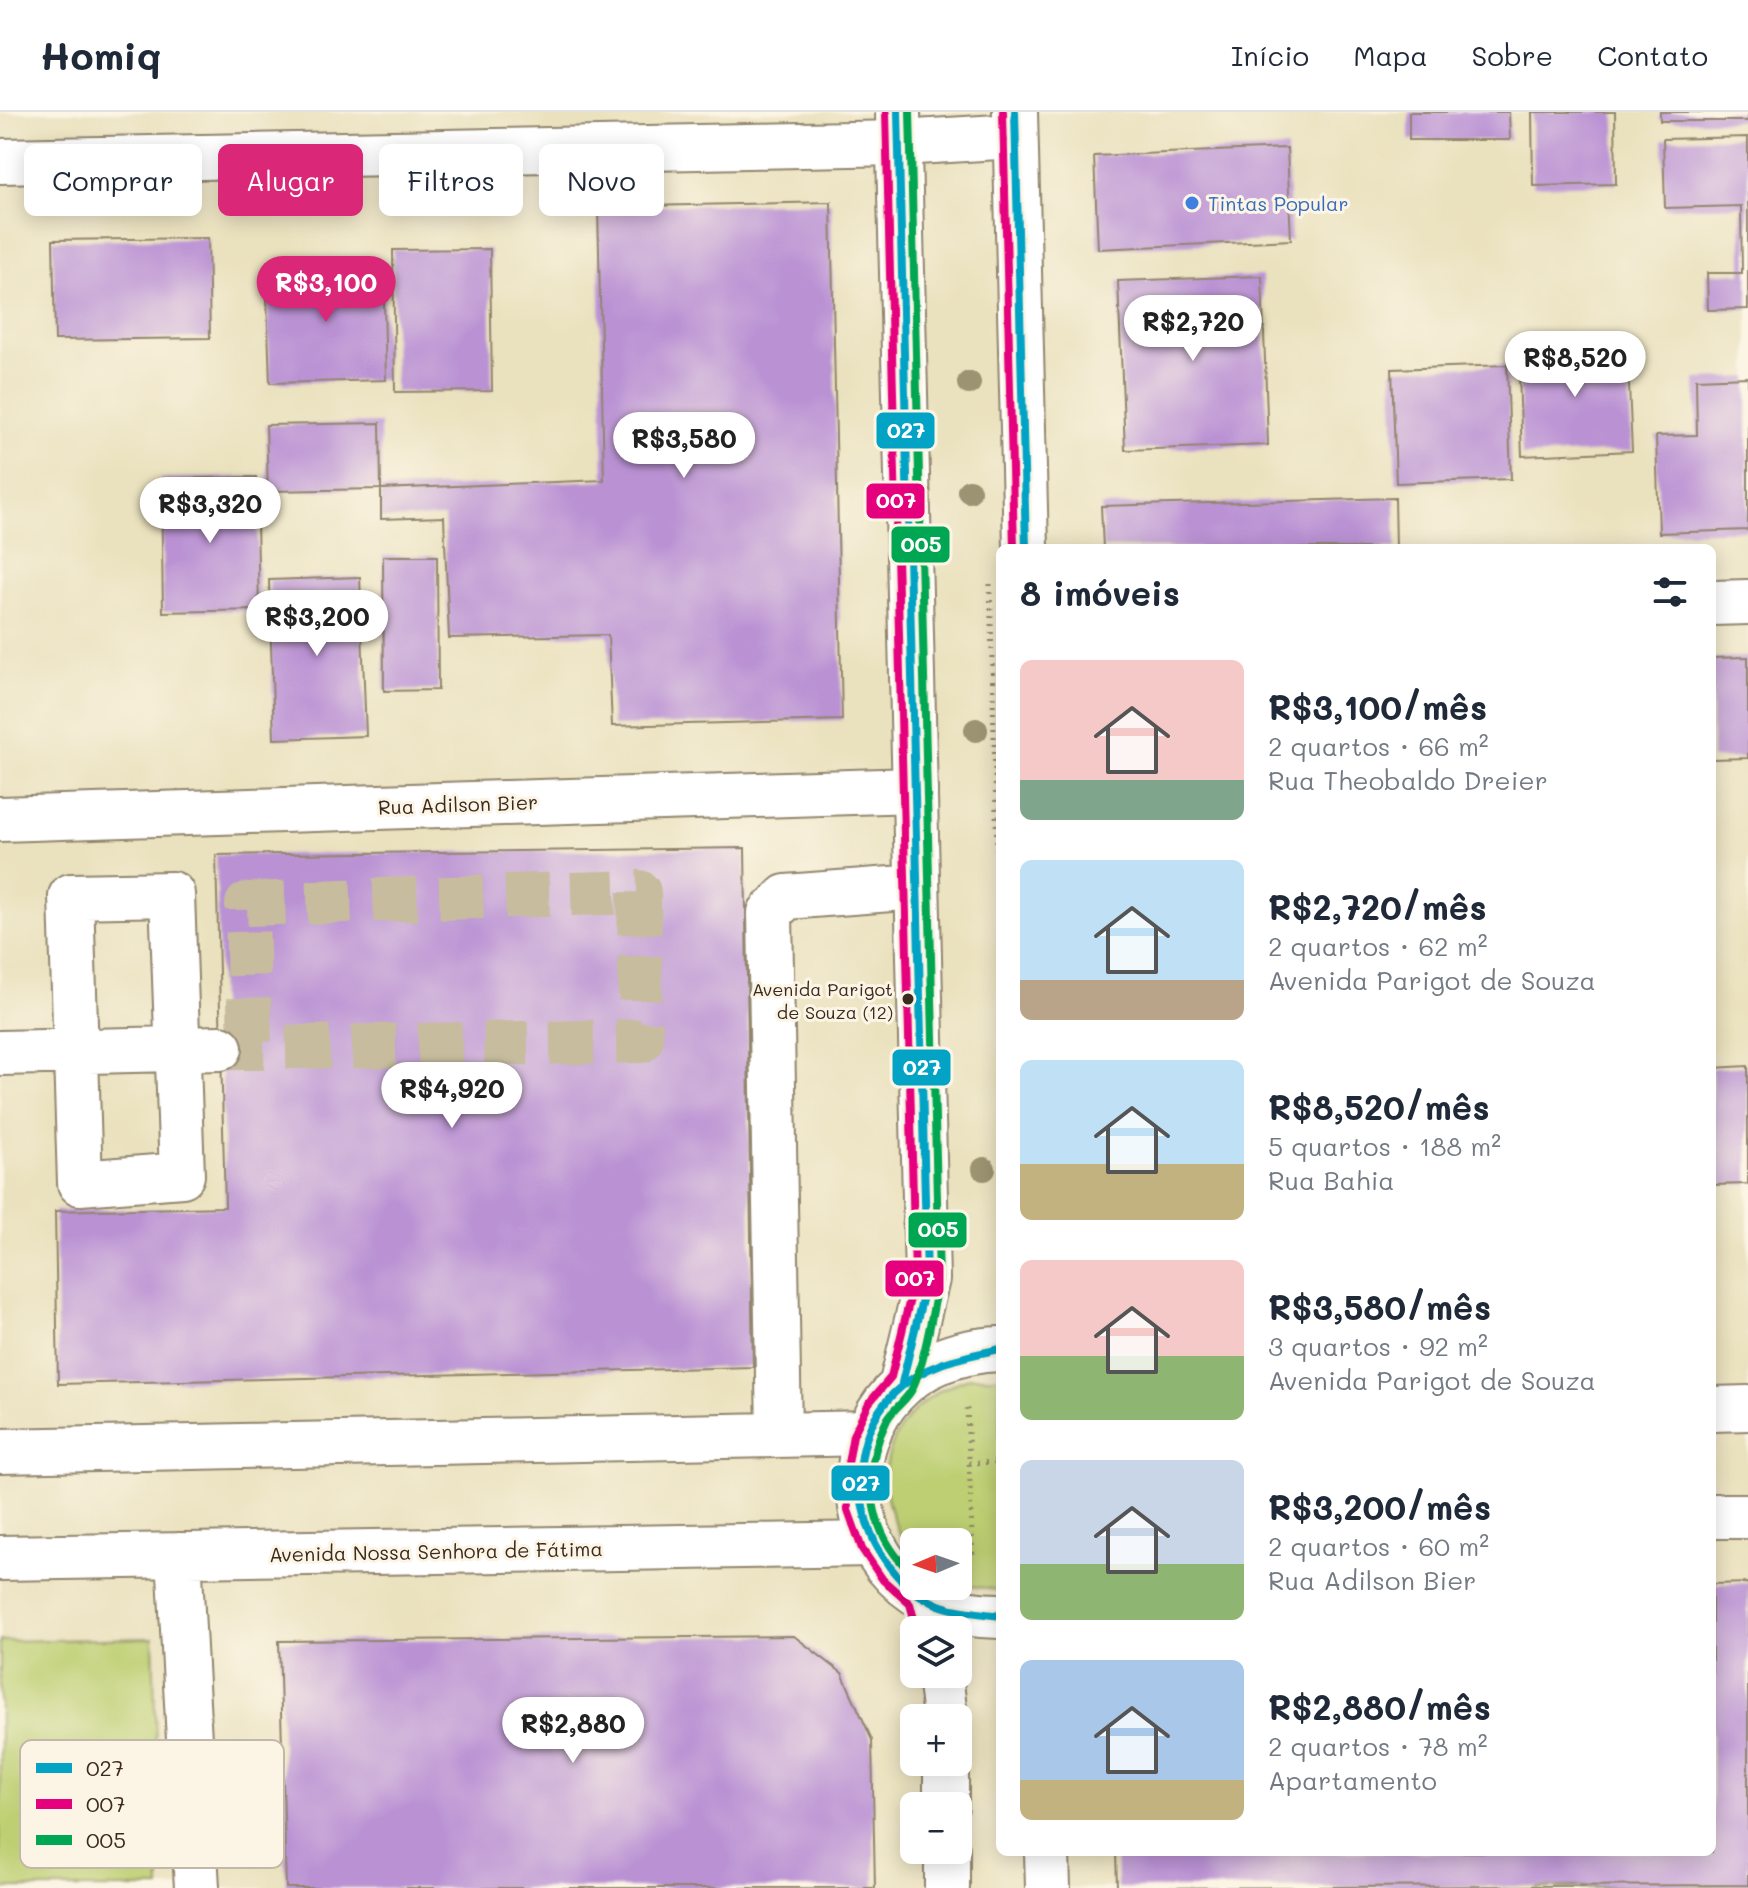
<!DOCTYPE html>
<html lang="pt">
<meta charset="utf-8">
<style>
body{margin:0;font-family:Mali,sans-serif;background:#f6f6f7;color:#1f2937;height:100vh;display:flex;flex-direction:column;font-size:30px;white-space:nowrap}
*{box-sizing:border-box;margin:0}
p{font-size:26px;color:#747a83}
.icon{flex:none;width:44px;height:44px;fill:none;stroke:currentColor;stroke-width:2;stroke-linecap:round;stroke-linejoin:round}
.map{position:relative;flex:1;overflow:hidden}
.panel{position:absolute;left:996px;top:432px;width:720px;height:1312px;display:flex;flex-direction:column;background:#fff;border-radius:12px;box-shadow:0 4px 20px #0003}
.panel>*{flex:none}
.hud{position:absolute;left:24px;top:32px;width:760px;height:72px;display:flex;gap:16px}
.needle{width:52px;rotate:268deg}
.fabs{position:absolute;left:900px;top:1416px;display:grid;gap:16px}
.fabs a{display:grid;place-items:center;width:72px;height:72px;border-radius:12px;background:#fff;box-shadow:0 4px 20px #0003;font-size:40px}
.price{position:absolute;translate:-50% -68px;padding:0 18px;border-radius:28px;background:#fff;color:#222;font-size:26px;line-height:52px;filter:drop-shadow(0 2px 4px #0008)}
.price::after{content:'';position:absolute;left:50%;top:48px;width:24px;height:18px;margin-left:-12px;background:inherit;clip-path:polygon(0 0,100% 0,50% 100%)}
.price.selected{background:#db2777;color:#fff}
ul{padding:0;list-style:none}
li{display:flex;align-items:center;gap:24px;height:200px;padding:0 24px}
li span{display:grid;place-items:center;flex:none;width:224px;height:160px;border-radius:12px;color:#555}
li>.icon{margin-inline-start:auto}
span .icon{width:96px;height:96px;fill:#fffc;stroke-width:1}
li b{font-size:34px}
h2{display:flex;justify-content:space-between;align-items:center;height:96px;padding:0 24px;font-size:34px}
.pill{padding:0 28px;border-radius:12px;background:#fff;box-shadow:0 4px 20px #0003;font-size:28px;line-height:72px}
.pill.selected{background:#db2777;color:#fff}
header{display:flex;align-items:center;gap:48px;box-sizing:border-box;height:112px;padding:0 40px;background:#fff;border-bottom:2px solid #e0e1e3}
header strong{font-size:38px}
nav{display:flex;gap:44px;margin-inline-start:auto;font-size:28px}
.map>svg:first-child{display:block}
.green{fill:#bdcf72;stroke:#7c7c48;stroke-width:2}
.forest{fill:#96b264;stroke:#686e41;stroke-width:2}
.building{fill:#ba92d4}
.lines{fill:none;stroke-linecap:round;stroke-linejoin:round}
.minor-tunnel{stroke:#c7bc9e;stroke-width:44;stroke-dasharray:44 22;stroke-linecap:butt}
.minor-casing{stroke:#92866e;stroke-width:48}
.major-casing{stroke:#92866e;stroke-width:48}
.path{stroke:#92866e;stroke-width:5;stroke-dasharray:2 6;stroke-linecap:butt}
.minor{stroke:#fff;stroke-width:44}
.major{stroke:#fff;stroke-width:44}
.bus-1-casing{stroke:#fcf5e5;stroke-width:14}
.bus-2-casing{stroke:#fcf5e5;stroke-width:14}
.bus-3-casing{stroke:#fcf5e5;stroke-width:14}
.bus-1{stroke:#03a3c5;stroke-width:8}
.bus-2{stroke:#e5007d;stroke-width:8}
.bus-3{stroke:#00a651;stroke-width:8}
.tree{fill:#9c9372}
.shop-dot{fill:#3f7fe0;stroke:#fcf5e5;stroke-width:3}
.bus-dot{fill:#3b2a1e;stroke:#fcf5e5;stroke-width:3}
.labels{text-anchor:middle;dominant-baseline:central;stroke-width:6;stroke-linejoin:round;paint-order:stroke}
.bus-label{font-size:18px;fill:#3b2a1e;stroke:#fcf5e5;text-anchor:end}
.shop-label{font-size:20px;fill:#366cbe;stroke:#fcf5e5;text-anchor:start}
.street-label{font-size:20px;fill:#3b2a1e;stroke:#fcf5e5}
.key{fill:#fcf5e5;stroke:#c2b8a9;stroke-width:2}
.key-label{font-size:22px;fill:#3b2a1e}
.line-badge{stroke:#fcf5e5;stroke-width:3}
.badge-label{font-size:22px;text-anchor:middle;font-weight:bold;fill:#fff}
</style>
<header>
<strong>Homiq</strong>
<nav><a>Início</a><a>Mapa</a><a>Sobre</a><a>Contato</a></nav>
</header>
<div class="map">
<svg width="1748" height="1776" viewBox="0 0 1748 1776">
<rect width="100%" height="100%" fill="#fcf5e5"/>
<filter id="ink" filterUnits="userSpaceOnUse"><feTurbulence type="fractalNoise" baseFrequency=".0125" numOctaves="2"/><feDisplacementMap in="SourceGraphic" scale="16" xChannelSelector="R" yChannelSelector="G"/><feConvolveMatrix kernelMatrix="1 2 1 2 8 2 1 2 1" color-interpolation-filters="sRGB"/></filter>
<filter id="wash" filterUnits="userSpaceOnUse"><feTurbulence type="fractalNoise" baseFrequency=".006" numOctaves="4" result="noise"/><feDisplacementMap in="SourceGraphic" scale="32" xChannelSelector="R" yChannelSelector="G"/><feGaussianBlur stdDeviation="1.8" result="paint"/><feColorMatrix in="noise" values="0 0 0 0 0 0 0 0 0 0 0 0 0 0 0 0 0 1.4 0 .05"/><feComposite in="paint" operator="in"/></filter>
<g filter="url(#wash)">
<rect width="100%" height="100%" fill="#eae1be"/>
<path class="green" d="M971,1265H1000V1478H997L958,1472V1430H914V1445C860,1372 885,1294 971,1265Z
M153,1526L160,1776H0V1529Z"/>
<path class="forest" d="M1740,1771H1748V1776H1535Z"/>
<g id="blocks">
<path class="building" d="M1409,0H1509L1510,28H1409Z
M1532,0H1615L1616,72L1533,74Z
M1660,0H1748V9H1660Z
M1748,25V197L1708,198L1707,161H1742L1741,94L1665,96L1663,27Z
M1287,36L1291,128L1098,137L1094,44Z
M831,90L842,608L612,614L608,523L449,526L444,405L381,407V377L604,368L598,95Z
M208,126L210,226L55,228L53,128Z
M490,137L492,279L395,280L393,138Z
M383,153L386,268L270,271L266,157Z
M1262,164L1268,333L1125,338L1118,169Z
M1627,230L1632,339L1522,344L1518,235Z
M1507,253L1511,367L1396,371L1392,257Z
M1748,265V418L1659,421L1656,324L1697,323L1696,267Z
M380,311L381,377L268,379L266,313Z
M256,365L259,498L163,500L161,367Z
M1395,386L1396,436H1103L1101,394Z
M383,444H437L438,578L384,579Z
M360,465L366,624L274,627L269,468Z
M1748,545V646L1712,647V546Z
M745,736L753,1255L58,1272L55,1099L225,1095L216,743Z
M1748,954V1072L1712,1073V956Z
M1748,1471V1773L1117,1776L1116,1740H1712V1472Z
M794,1524L842,1561L872,1628L875,1776H286L279,1529Z"/>
</g>
</g>
<g filter="url(#ink)">
<use href="#blocks" fill-opacity="0" stroke="#92866e" stroke-width="2"/>
<g class="lines">
<path class="minor-tunnel" d="M220,936H250L641,929L639,780L247,792L250,936"/>
<defs>
<path id="minor" d="M0,49L899,31L1015,24
M1712,491L1748,490
M0,707L915,678
M172,782L182,1063L80,1071L71,784Z
M0,941L220,936
M1712,1297L1748,1296
M779,1322L770,801L786,785L917,775
M0,1339L869,1321
M1712,1404H1748
M179,1443L197,1776
M0,1446L873,1432"/>
<path id="major" d="M898,0L927,1167L902,1271
M1015,0L1026,436
M1000,1237C808,1244 816,1505 1000,1504
M940,1562L945,1606
M946,1650V1694
M947,1738V1776
M1047,1740L1048,1776"/>
</defs>
<use href="#minor" class="minor-casing"/>
<use href="#major" class="major-casing"/>
<path class="path" d="M990,472L1000,851
M967,1296L973,1446
M969,1351L1000,1350"/>
<use href="#minor" class="minor"/>
<use href="#major" class="major"/>
<defs>
<path id="bus-1" d="M898,0L927,1167L902,1271
M1015,0L1026,436
M1000,1237C961,1245 924,1252 894,1281C832,1342 860,1461 939,1493C957,1500 981,1501 1000,1504"/>
<path id="bus-2" d="M886,0L915,1166L891,1265L869,1291L853,1323L846,1363L848,1398L862,1437L883,1468L910,1492L917,1518
M1003,0L1014,436"/>
<path id="bus-3" d="M910,0L939,1168C932,1200 926,1245 913,1275C908,1288 893,1296 887,1308C860,1361 868,1423 914,1463"/>
</defs>
<use href="#bus-1" class="bus-1-casing"/>
<use href="#bus-2" class="bus-2-casing"/>
<use href="#bus-3" class="bus-3-casing"/>
<use href="#bus-1" class="bus-1"/>
<use href="#bus-2" class="bus-2"/>
<use href="#bus-3" class="bus-3"/>
</g>
<g class="tree">
<circle cx="969" cy="271" r="12"/>
<circle cx="969" cy="379" r="12"/>
<circle cx="976" cy="618" r="12"/>
<circle cx="984" cy="1057" r="12"/>
</g>
</g>
<circle class="shop-dot" cx="1192" cy="91" r="8"/>
<circle class="bus-dot" cx="908" cy="887" r="7"/>
<g class="labels">
<g class="bus-label">
<text x="893" y="877">Avenida Parigot<tspan x="893" dy="23">de Souza (12)</tspan></text>
</g>
<g class="shop-label">
<text x="1208" y="91">Tintas Popular</text>
</g>
<g class="street-label">
<text transform="translate(458 692) rotate(-2)">Rua Adilson Bier</text>
<text transform="translate(436 1439) rotate(-1)">Avenida Nossa Senhora de Fátima</text>
</g>
</g>
<rect x="20" y="1628" width="264" height="128" rx="12" class="key"/>
<rect x="36" y="1651" width="36" height="10" fill="#03a3c5"/>
<rect x="36" y="1687" width="36" height="10" fill="#e5007d"/>
<rect x="36" y="1723" width="36" height="10" fill="#00a651"/>
<g class="key-label">
<text x="86" y="1664">027</text>
<text x="86" y="1700">007</text>
<text x="86" y="1736">005</text>
</g>
<g class="line-badge">
<rect x="875" y="299" width="61" height="39" rx="8" fill="#03a3c5"/>
<rect x="865" y="370" width="61" height="38" rx="8" fill="#e5007d"/>
<rect x="890" y="413" width="61" height="39" rx="8" fill="#00a651"/>
<rect x="891" y="936" width="61" height="39" rx="8" fill="#03a3c5"/>
<rect x="907" y="1099" width="61" height="38" rx="8" fill="#00a651"/>
<rect x="884" y="1147" width="61" height="39" rx="8" fill="#e5007d"/>
<rect x="830" y="1352" width="61" height="38" rx="8" fill="#03a3c5"/>
</g>
<g class="badge-label">
<text x="906" y="326">027</text>
<text x="896" y="396">007</text>
<text x="921" y="440">005</text>
<text x="922" y="963">027</text>
<text x="938" y="1125">005</text>
<text x="915" y="1174">007</text>
<text x="861" y="1379">027</text>
</g>
</svg>
<div class="fabs">
<a><svg class="needle" viewBox="-14 -14 28 28"><path d="M0-13l5 13h-10z" fill="#e53935"/><path d="M0 13l5-13h-10z" fill="#747a83"/></svg></a>
<a><svg class="icon" aria-label="layers" viewBox="0 0 24 24"><path d="M12 4l9 5-9 5-9-5zM3 14l9 5 9-5"/></svg></a>
<a>+</a>
<a>−</a>
</div>
<b class="price selected" style="left:326px;top:212px">R$3,100</b>
<b class="price" style="left:1193px;top:251px">R$2,720</b>
<b class="price" style="left:1575px;top:287px">R$8,520</b>
<b class="price" style="left:684px;top:368px">R$3,580</b>
<b class="price" style="left:210px;top:433px">R$3,320</b>
<b class="price" style="left:317px;top:546px">R$3,200</b>
<b class="price" style="left:452px;top:1018px">R$4,920</b>
<b class="price" style="left:573px;top:1653px">R$2,880</b>
<div class="hud">
<a class="pill">Comprar</a>
<a class="pill selected">Alugar</a>
<a class="pill">Filtros</a>
<a class="pill">Novo</a>
</div>
<section class="panel">
<h2>8 imóveis<svg class="icon" aria-label="filters" viewBox="0 0 24 24"><path d="M4 7h16M4 17h16"/><circle cx="9" cy="7" r="2"/><circle cx="15" cy="17" r="2"/></svg></h2>
<ul>
<li><span style="background:linear-gradient(#f6c9c9 75%,#7fa58c 0)"><svg class="icon" aria-label="home" viewBox="0 0 24 24"><path d="M3 11l9-7 9 7M6 9v11h12V9"/></svg></span><div><b>R$3,100/mês</b><p>2 quartos · 66 m²</p><p>Rua Theobaldo Dreier</p></div></li>
<li><span style="background:linear-gradient(#bfe0f5 75%,#b9a48a 0)"><svg class="icon" aria-label="home" viewBox="0 0 24 24"><path d="M3 11l9-7 9 7M6 9v11h12V9"/></svg></span><div><b>R$2,720/mês</b><p>2 quartos · 62 m²</p><p>Avenida Parigot de Souza</p></div></li>
<li><span style="background:linear-gradient(#bfe0f5 65%,#c2b280 0)"><svg class="icon" aria-label="home" viewBox="0 0 24 24"><path d="M3 11l9-7 9 7M6 9v11h12V9"/></svg></span><div><b>R$8,520/mês</b><p>5 quartos · 188 m²</p><p>Rua Bahia</p></div></li>
<li><span style="background:linear-gradient(#f6c9c9 60%,#8fb573 0)"><svg class="icon" aria-label="home" viewBox="0 0 24 24"><path d="M3 11l9-7 9 7M6 9v11h12V9"/></svg></span><div><b>R$3,580/mês</b><p>3 quartos · 92 m²</p><p>Avenida Parigot de Souza</p></div></li>
<li><span style="background:linear-gradient(#c9d6e8 65%,#8fb573 0)"><svg class="icon" aria-label="home" viewBox="0 0 24 24"><path d="M3 11l9-7 9 7M6 9v11h12V9"/></svg></span><div><b>R$3,200/mês</b><p>2 quartos · 60 m²</p><p>Rua Adilson Bier</p></div></li>
<li><span style="background:linear-gradient(#a9c7e8 75%,#c2b280 0)"><svg class="icon" aria-label="home" viewBox="0 0 24 24"><path d="M3 11l9-7 9 7M6 9v11h12V9"/></svg></span><div><b>R$2,880/mês</b><p>2 quartos · 78 m²</p><p>Apartamento</p></div></li>
</ul>
</section>
</div>
